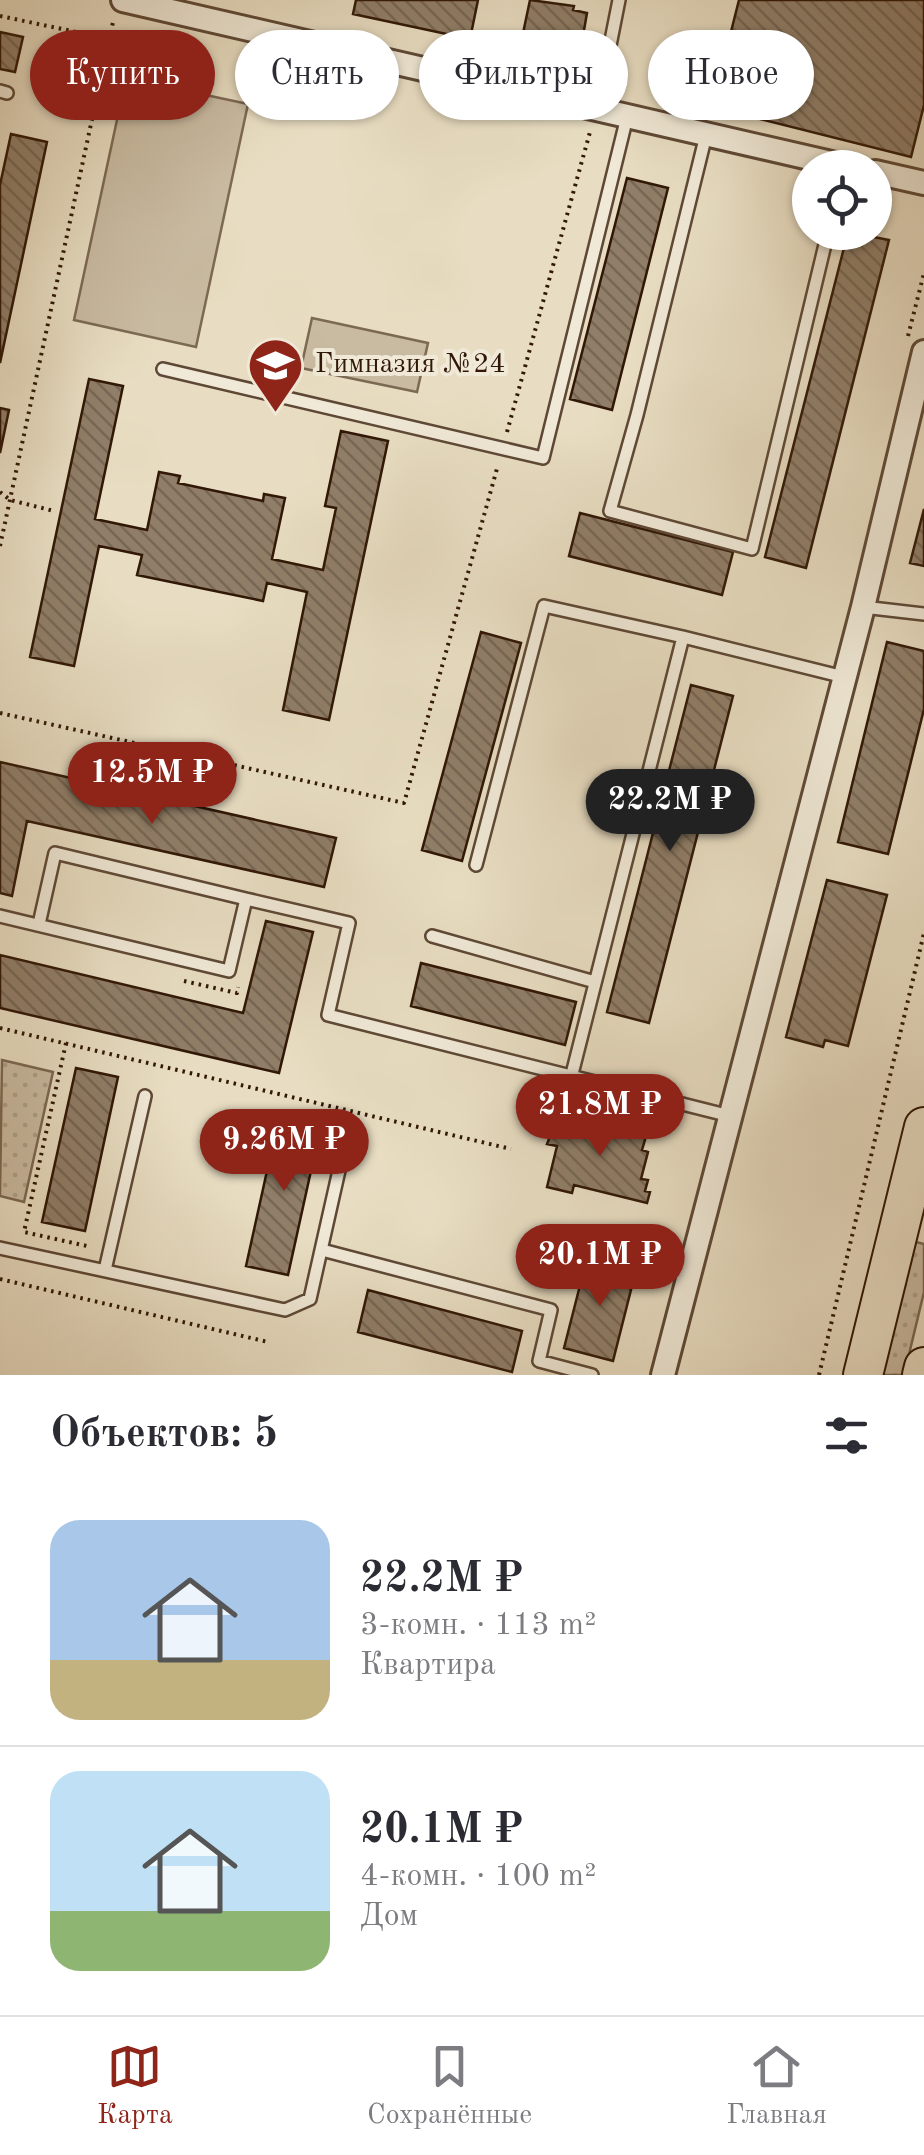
<!DOCTYPE html>
<html lang="ru">
<meta charset="utf-8">
<style>
body{margin:0;font-family:"Old Standard TT",serif;background:#f2f2f3;color:#2b2b33;height:100vh;display:flex;flex-direction:column;font-size:38px;white-space:nowrap}
*{box-sizing:border-box;margin:0}
p{font-size:32px;color:#7c7c81}
.icon{flex:none;width:55px;height:55px;fill:none;stroke:currentColor;stroke-width:2;stroke-linecap:round;stroke-linejoin:round}
.map{position:relative;height:1375px;overflow:hidden}
.details{display:flex;flex-direction:column;background:#fff;flex:1}
.details>*{flex:none}
.banner{position:absolute;left:30px;top:30px;width:865px;height:90px;display:flex;gap:20px}
.fabs{position:absolute;left:792px;top:150px;display:grid;gap:20px}
.fabs a{display:grid;place-items:center;width:100px;height:100px;border-radius:50%;background:#fff;box-shadow:0 2px 8px #0004;font-size:50px}
.price{position:absolute;translate:-50% -85px;padding:0 22px;border-radius:35px;background:#8f2418;color:#fff;font-size:32px;line-height:65px;filter:drop-shadow(0 2px 5px #0008)}
.price::after{content:'';position:absolute;left:50%;top:60px;width:30px;height:22px;margin-left:-15px;background:inherit;clip-path:polygon(0 0,100% 0,50% 100%)}
.price.current{background:#222;color:#fff}
ul{padding:0;list-style:none}
li{display:flex;align-items:center;gap:30px;height:250px;padding:0 50px}
li+li{border-top:2px solid #e1e1e2}
li span{display:grid;place-items:center;flex:none;width:280px;height:200px;border-radius:30px;color:#555}
li>.icon{margin-inline-start:auto}
span .icon{width:120px;height:120px;fill:#fffc;stroke-width:1}
li b{font-size:42px}
h2{display:flex;justify-content:space-between;align-items:center;height:120px;padding:0 50px;font-size:42px}
.tag{padding:0 35px;border-radius:45px;background:#fff;box-shadow:0 2px 8px #0004;font-size:35px;line-height:90px}
.tag.current{background:#8f2418;color:#fff}
.tabs{display:flex;justify-content:space-around;align-items:center;height:140px;border-top:2px solid #e1e1e2;background:#fff;font-size:28px;color:#7c7c81}
.tabs a{display:grid;justify-items:center;gap:5px}
.tabs .current{color:#8f2418}
.map>svg:first-child{display:block}
.grass{fill:url(#grass-dots);stroke:#7c6954;stroke-width:2.5}
.garden{fill:#c9bba2;stroke:#7c6954;stroke-width:2.5}
.building{fill:url(#building-back-hatch);stroke:#301706;stroke-width:2.5}
.lines{fill:none;stroke-linecap:round;stroke-linejoin:round}
.service-casing{stroke:#5e4835;stroke-width:16}
.minor-casing{stroke:#5e4835;stroke-width:28}
.primary-casing{stroke:#301706;stroke-width:42}
.path{stroke:#301706;stroke-width:4;stroke-dasharray:2.5 5;stroke-linecap:butt}
.service{stroke:#f0e9d7;stroke-width:11}
.minor{stroke:#f0e9d7;stroke-width:22}
.primary{stroke:#e8ddc2;stroke-width:38}
.labels{text-anchor:middle;dominant-baseline:central;stroke-width:8;stroke-linejoin:round;paint-order:stroke}
.poi-label{font-size:28px;fill:#301706;stroke:#f0e9d7;text-anchor:start}
</style>
<div class="map">
<svg width="924" height="1375" viewBox="0 0 924 1375">
<defs>
<pattern id="grass-dots" width="8" height="8" patternUnits="userSpaceOnUse" patternTransform="scale(2.5)"><rect width="8" height="8" fill="#c9bba2"/><path d="M2 2h.1M6 6h.1" fill="none" stroke="#ada08a" stroke-width="1.8" stroke-linecap="round"/></pattern>
<pattern id="building-back-hatch" width="6" height="6" patternUnits="userSpaceOnUse" patternTransform="scale(2.5)"><rect width="6" height="6" fill="#907e68"/><path d="M-1 5l2 2M0 0l6 6M5-1l2 2" fill="none" stroke="#766654"/></pattern>
</defs>
<rect width="100%" height="100%" fill="#e8ddc2"/>
<filter id="stains"><feTurbulence type="fractalNoise" baseFrequency=".002" numOctaves="4"/><feColorMatrix values="0 0 0 0 .2 0 0 0 0 .09 0 0 0 0 .02 0 0 0 .5 -.17"/></filter>
<radialGradient id="worn" r=".72"><stop offset=".6" stop-color="#630" stop-opacity="0"/><stop offset="1" stop-color="#630" stop-opacity=".3"/></radialGradient>
<path class="grass" d="M2,1060L53,1072L24,1202L0,1196Z
M916,1242L924,1244V1292L904,1375H880L911,1244Z"/>
<path class="garden" d="M126,78L248,104L196,347L74,320Z
M312,318L428,343L417,392L301,368Z"/>
<path class="building" d="M356,0H478L470,39L353,14Z
M530,0L574,6L573,10L587,13L583,36L576,35L572,55L547,51L546,57L524,53L527,39L522,38Z
M739,0H924V105L911,157L712,107Z
M0,32L23,37L15,72L0,69Z
M658,64L687,71L682,89L654,82Z
M11,134L47,142L0,363V185Z
M627,178L668,188L612,410L570,399Z
M848,232L889,240L806,568L765,557Z
M89,379L123,386L95,519L147,530L159,472L180,476L178,483L263,501L264,494L285,498L272,559L323,570L336,508L325,506L341,431L388,441L329,720L283,710L307,592L267,583L263,601L137,575L142,555L99,546L74,666L30,657Z
M0,408L9,410L0,453Z
M924,509V566L910,563Z
M580,513L733,552L722,595L569,556Z
M481,632L521,643L462,861L422,850Z
M887,642L924,651V709L888,854L838,842Z
M691,685L733,696L649,1023L607,1012Z
M0,762L336,838L324,887L27,821L12,896L0,893Z
M827,880L887,895L848,1046L825,1040L823,1047L786,1037Z
M266,921L313,932L279,1073L0,1008V955L243,1013Z
M421,963L576,1002L565,1045L411,1006Z
M76,1068L118,1077L85,1231L42,1222Z
M280,1112L322,1121L288,1275L246,1266Z
M557,1119L595,1128L597,1123L620,1129L623,1119L637,1123L636,1130L647,1133L642,1150L648,1152L641,1179L648,1180L645,1191L650,1192L647,1203L574,1185L572,1193L547,1187L557,1146L547,1144Z
M587,1258L636,1270L613,1361L564,1348Z
M368,1290L522,1331L512,1372L358,1332Z"/>
<g class="lines">
<defs>
<path id="service" d="M0,91L7,93
M597,111L619,0
M706,135L637,415L610,511L752,549L828,232
M163,369L543,458L627,117
M863,607L924,614
M476,865L544,606L683,637
M246,899L349,923L328,1015L730,1116
M0,916L229,971L246,899L55,853L39,924
M432,936L595,982
M572,1074L683,637L844,677
M0,1248L285,1310L310,1299L347,1135
M322,1250L551,1310L539,1361L592,1375
M105,1270L145,1096"/>
<path id="minor" d="M123,0L853,168
M875,172L924,183
M663,1375L863,607L924,352"/>
<path id="primary" d="M863,1375L924,1127
M922,1375L924,1367"/>
</defs>
<use href="#service" class="service-casing"/>
<use href="#minor" class="minor-casing"/>
<use href="#primary" class="primary-casing"/>
<path class="path" d="M0,16L110,39
M908,336L924,273
M507,432L590,132
M0,492L10,500L54,511
M0,546L113,22
M0,713L404,803L498,465
M184,981L237,993L238,987
M0,1028L511,1149
M66,1043L24,1232L87,1246
M0,1279L268,1342
M819,1375L924,933"/>
<use href="#service" class="service"/>
<use href="#minor" class="minor"/>
<use href="#primary" class="primary"/>
</g>
<defs>
<symbol id="school-pin" viewBox="-11 -11 22 30"><path d="M0 17L-7.5 6A9.5 9.5 0 1 1 7.5 6Z" fill="#8f2418" stroke="#f0e9d7"/><path d="M0-5L7-2L0 1L-7-2ZM-4 1L0 2.5L4 1V4Q0 6-4 4Z" fill="#fff"/></symbol>
</defs>
<g fill-rule="evenodd">
<use href="#school-pin" x="244" y="334" width="63" height="86"/>
</g>
<g class="labels">
<g class="poi-label">
<text x="315" y="365">Гимназия №24</text>
</g>
</g>
<rect width="100%" height="100%" filter="url(#stains)"/>
<rect width="100%" height="100%" fill="url(#worn)"/>
</svg>
<div class="fabs">
<a><svg class="icon" aria-label="locate" viewBox="0 0 24 24"><circle cx="12" cy="12" r="6"/><path d="M12 2v4M12 18v4M2 12h4M18 12h4"/></svg></a>
</div>
<b class="price" style="left:152px;top:827px">12.5M ₽</b>
<b class="price current" style="left:670px;top:854px">22.2M ₽</b>
<b class="price" style="left:600px;top:1159px">21.8M ₽</b>
<b class="price" style="left:284px;top:1194px">9.26M ₽</b>
<b class="price" style="left:600px;top:1309px">20.1M ₽</b>
<div class="banner">
<a class="tag current">Купить</a>
<a class="tag">Снять</a>
<a class="tag">Фильтры</a>
<a class="tag">Новое</a>
</div>
</div>
<section class="details">
<h2>Объектов: 5<svg class="icon" aria-label="filters" viewBox="0 0 24 24"><path d="M4 7h16M4 17h16"/><circle cx="9" cy="7" r="2"/><circle cx="15" cy="17" r="2"/></svg></h2>
<ul>
<li><span style="background:linear-gradient(#a9c7e8 70%,#c2b280 0)"><svg class="icon" aria-label="home" viewBox="0 0 24 24"><path d="M3 11l9-7 9 7M6 9v11h12V9"/></svg></span><div><b>22.2M ₽</b><p>3-комн. · 113 m²</p><p>Квартира</p></div></li>
<li><span style="background:linear-gradient(#bfe0f5 70%,#8fb573 0)"><svg class="icon" aria-label="home" viewBox="0 0 24 24"><path d="M3 11l9-7 9 7M6 9v11h12V9"/></svg></span><div><b>20.1M ₽</b><p>4-комн. · 100 m²</p><p>Дом</p></div></li>
</ul>
</section>
<nav class="tabs">
<a class="current"><svg class="icon" aria-label="map" viewBox="0 0 24 24"><path d="M3 6l6-2 6 2 6-2v14l-6 2-6-2-6 2zM9 4v14M15 6v14"/></svg>Карта</a>
<a><svg class="icon" aria-label="saved" viewBox="0 0 24 24"><path d="M7 4h10v16l-5-4-5 4z"/></svg>Сохранённые</a>
<a><svg class="icon" aria-label="home" viewBox="0 0 24 24"><path d="M3 11l9-7 9 7M6 9v11h12V9"/></svg>Главная</a>
</nav>
